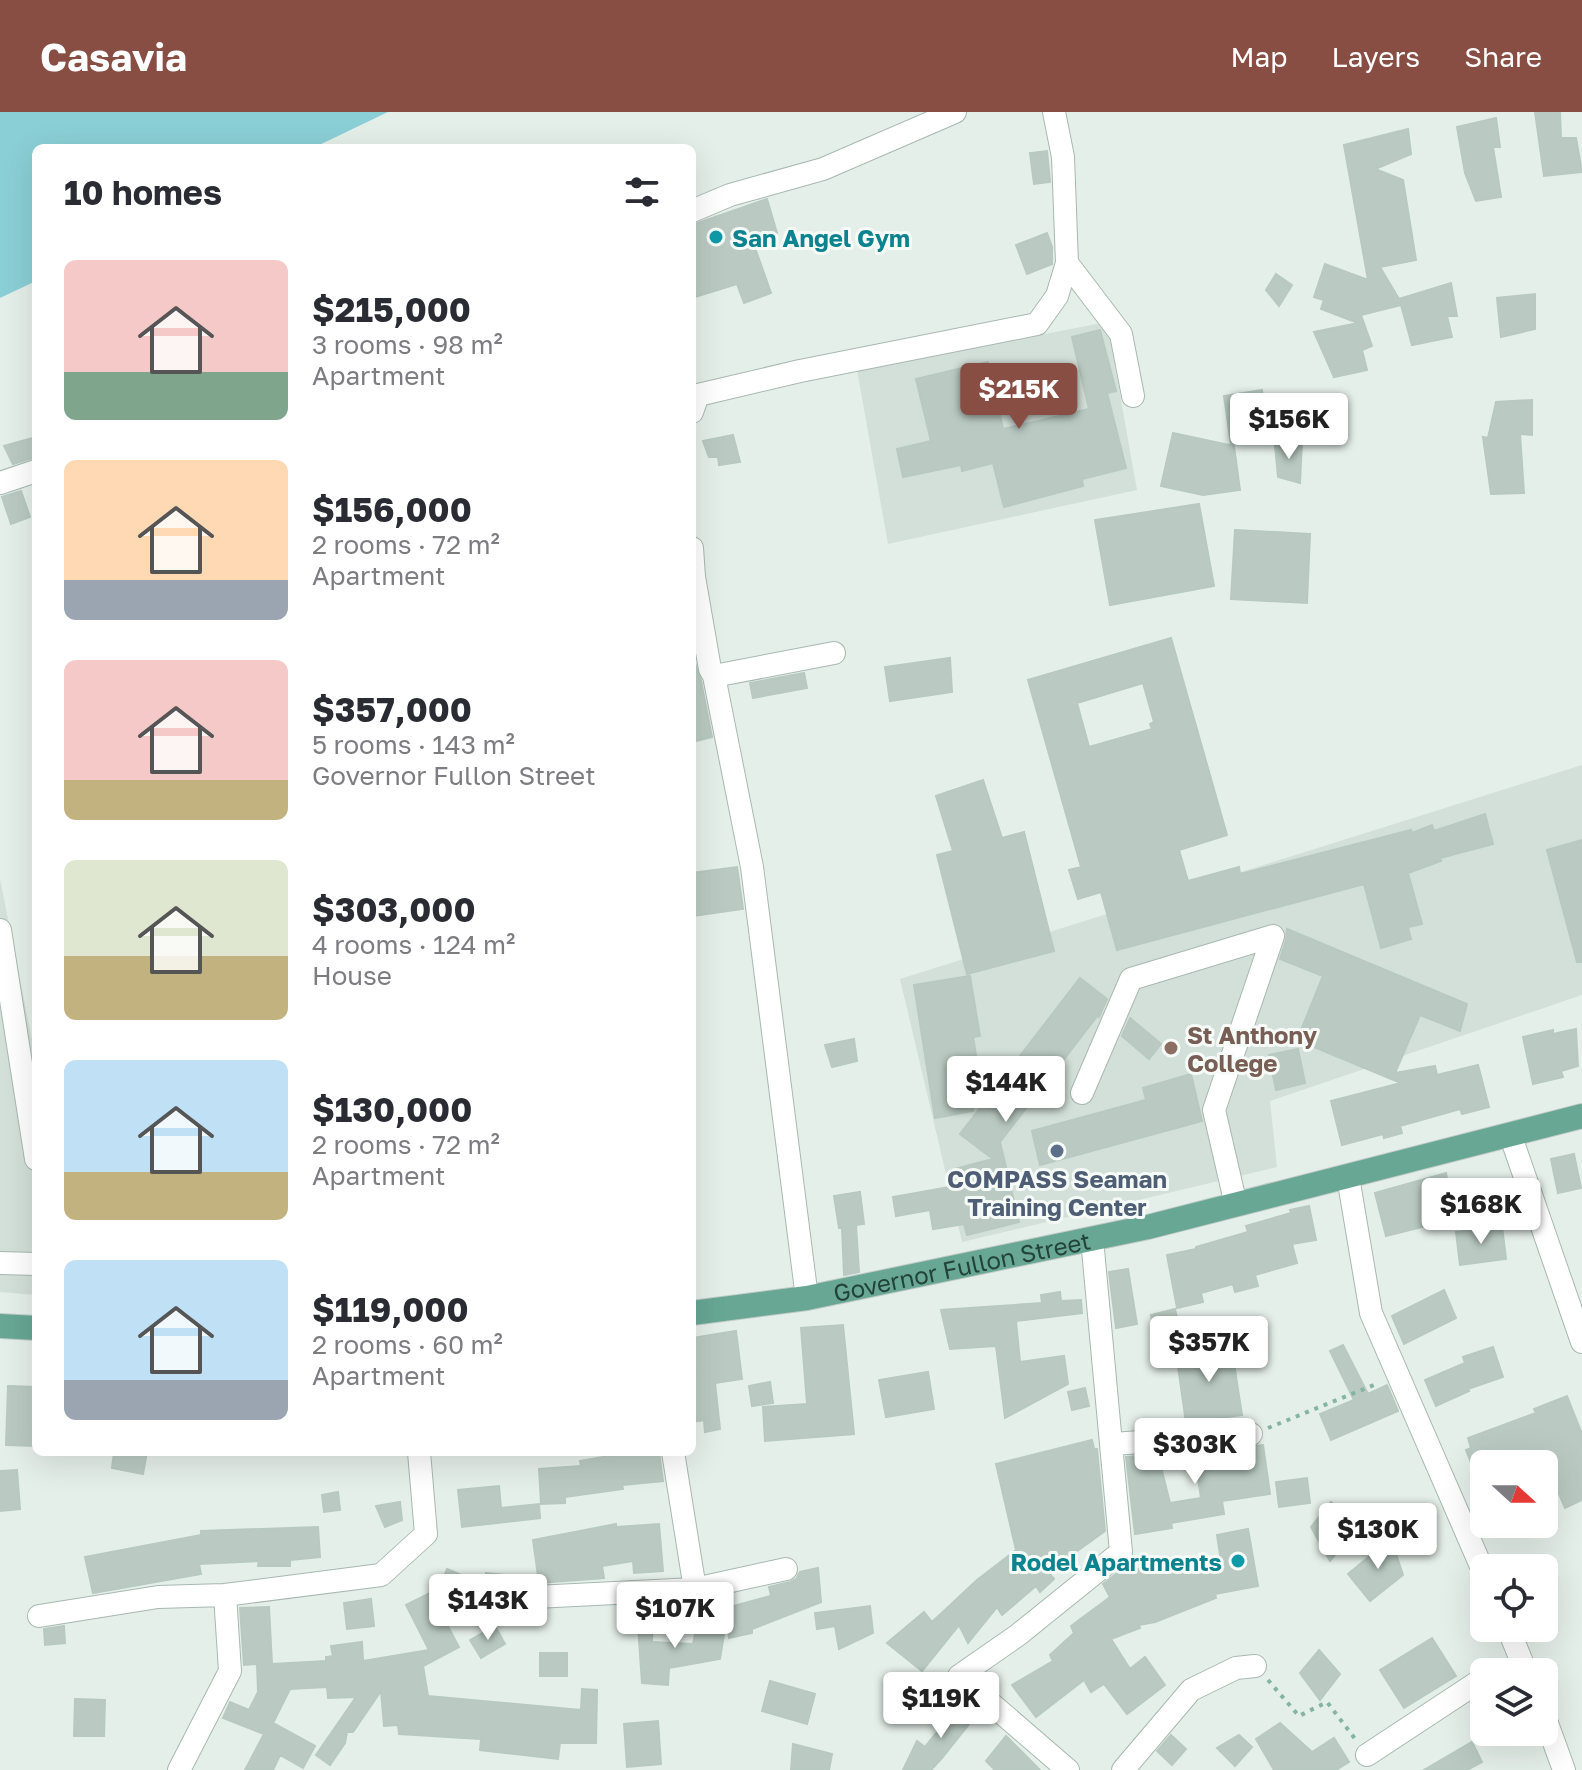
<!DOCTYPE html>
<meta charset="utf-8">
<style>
body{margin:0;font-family:"Golos Text",sans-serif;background:#f2f2f3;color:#2b2b33;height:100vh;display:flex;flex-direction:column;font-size:30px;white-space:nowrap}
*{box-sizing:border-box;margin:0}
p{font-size:26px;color:#7c7c81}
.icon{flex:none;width:44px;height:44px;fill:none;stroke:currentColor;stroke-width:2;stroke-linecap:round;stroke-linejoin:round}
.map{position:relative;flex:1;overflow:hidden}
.details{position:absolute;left:32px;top:32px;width:664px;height:1312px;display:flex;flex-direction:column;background:#fff;border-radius:12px;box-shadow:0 8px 32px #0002}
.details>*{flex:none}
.needle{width:52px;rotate:111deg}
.tools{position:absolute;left:1470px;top:1338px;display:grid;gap:16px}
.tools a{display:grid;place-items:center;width:88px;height:88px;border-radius:12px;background:#fff;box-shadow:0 8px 32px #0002;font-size:40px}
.price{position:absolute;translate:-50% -68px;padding:0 18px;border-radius:8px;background:#fff;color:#222;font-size:26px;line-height:52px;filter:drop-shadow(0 2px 4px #0008)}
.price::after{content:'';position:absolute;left:50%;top:48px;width:24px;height:18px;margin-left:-12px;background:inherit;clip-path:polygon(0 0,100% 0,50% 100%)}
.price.selected{background:#884e44;color:#fff}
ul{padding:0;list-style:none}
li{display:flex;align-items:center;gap:24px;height:200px;padding:0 32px}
li span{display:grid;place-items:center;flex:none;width:224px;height:160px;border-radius:12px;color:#555}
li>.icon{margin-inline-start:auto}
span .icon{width:96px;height:96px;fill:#fffc;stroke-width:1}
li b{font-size:34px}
h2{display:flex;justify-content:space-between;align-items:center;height:96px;padding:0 32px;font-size:34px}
header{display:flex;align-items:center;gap:48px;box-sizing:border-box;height:112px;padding:0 40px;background:#884e44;color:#fff}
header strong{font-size:38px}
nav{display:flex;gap:44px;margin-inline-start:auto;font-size:28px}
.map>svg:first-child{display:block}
.built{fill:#d3dfd9}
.water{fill:#8bcfd6}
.building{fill:#bacac3;stroke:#b7c9c1;stroke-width:2;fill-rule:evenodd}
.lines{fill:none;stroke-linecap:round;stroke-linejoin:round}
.minor-casing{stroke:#a7b8b1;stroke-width:24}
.major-casing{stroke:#c1cac7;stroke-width:26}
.path{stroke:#84b4a3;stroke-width:4;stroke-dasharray:4 6;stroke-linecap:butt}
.minor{stroke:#fff;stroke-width:22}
.major{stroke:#67a793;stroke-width:24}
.culture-dot{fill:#0f9aa8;stroke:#f6fbf8;stroke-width:3}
.education-dot{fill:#8d6e63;stroke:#f6fbf8;stroke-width:3}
.service-dot{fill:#5c6f8a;stroke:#f6fbf8;stroke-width:3}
.labels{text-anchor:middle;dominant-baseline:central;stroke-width:6;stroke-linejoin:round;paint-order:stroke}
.culture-label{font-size:24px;font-weight:bold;fill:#0d838f;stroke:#f6fbf8;text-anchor:start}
.education-label{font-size:24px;font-weight:bold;fill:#785e54;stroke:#f6fbf8;text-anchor:start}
.service-label{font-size:24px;font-weight:bold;fill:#4e5e75;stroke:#f6fbf8}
.street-label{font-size:24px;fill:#234338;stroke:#f6fbf8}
</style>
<header>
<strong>Casavia</strong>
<nav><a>Map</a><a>Layers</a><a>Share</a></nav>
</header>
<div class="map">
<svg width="1582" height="1658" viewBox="0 0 1582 1658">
<rect width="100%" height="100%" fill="#e5efea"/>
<path class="built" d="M1107,210L1137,378L888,432L857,258Z
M1582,653V883L1270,989L1277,1055L962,1130L900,867Z
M0,767L36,948V1183L0,1180Z"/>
<path class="water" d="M0,0H388L313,36H36V169L0,186Z"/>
<path class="building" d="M1535,0H1560L1561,26H1576L1582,60L1544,64Z
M1496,6L1500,35H1493L1501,85L1476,89L1465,61L1457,15Z
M1408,17L1411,42L1375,57L1403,68L1416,148L1380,155L1399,187L1451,171L1457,204H1447L1452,225L1412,233L1401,193L1361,203L1372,234L1362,238L1367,258L1334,265L1314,220L1358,211L1321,197L1324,188L1314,185L1325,152L1368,168L1344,33Z
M1047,39L1050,70L1034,72L1030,41Z
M767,87L777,121L754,133L771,181L744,191L737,172L692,186V113Z
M1047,121L1052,135V152L1027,162L1016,133Z
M1276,162L1292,173L1279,194L1266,178Z
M1535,182V217L1501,225L1497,186Z
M1100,218L1116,279L1107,281L1126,356L1082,367L1083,374L1004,395L993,351L962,359L961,353L903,365L897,337L931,329L916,267L988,250L1003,317L1089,297L1072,225Z
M1262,278L1269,327L1231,333L1224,284Z
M1532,288V323L1520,322L1524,381L1491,382L1483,325L1488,326L1496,290Z
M1173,321L1234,334L1240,378L1203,383L1161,374Z
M733,323L740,350L719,353L718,345H709L703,329Z
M36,325V345L13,352L4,334Z
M1302,329L1300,371L1278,365L1275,333Z
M21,379L30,405L11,412L2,385Z
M1199,392L1214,474L1110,493L1095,408Z
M1235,418L1310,422L1307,491L1231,487Z
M1171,526L1227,723L1179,738L1188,769L1239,755L1240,762L1411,718L1412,721L1432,713L1434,719L1485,702L1493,732L1440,746L1441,749L1408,761L1422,812L1408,815L1411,827L1381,836L1364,772L1117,838L1101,780L1078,787L1069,758L1081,755L1028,568ZM1143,571L1154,610L1150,612L1152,617L1089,635L1077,591Z
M692,542L701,569L712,625L692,630Z
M950,546L952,580L890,589L885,555Z
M804,561L807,576L753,586L750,571Z
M983,668L1002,726L1024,720L1054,839L967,862L937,743L953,739L936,684Z
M1582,728V850H1577L1547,738Z
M737,755L743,797L692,804V761Z
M1287,817L1467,892L1460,919L1420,903L1395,961L1435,954L1437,963L1478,953L1489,995L1462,1002L1460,997L1400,1014L1402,1021L1384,1026L1383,1022L1342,1033L1331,989L1401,971L1297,928L1323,864L1280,847L1286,828Z
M970,864L980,924L973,925L976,943L965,944L973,999L935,1006L914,873Z
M1080,866L1107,887L1099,905L1098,903L1000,1030L1019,1110L967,1123L964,1112L933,1117L930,1098L896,1104L893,1085L955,1074L951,1058L993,1047L960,1022Z
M1130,906L1161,932L1149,947L1122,924Z
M1576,917L1578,954L1561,959L1563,965L1533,972L1523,925L1553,918V922Z
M854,927L857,949L832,955L825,933Z
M1298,937L1305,971L1276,978L1269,943Z
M1191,962L1202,1009L1040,1053L1032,1019L1146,988L1143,976Z
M1574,1042L1581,1076L1558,1081L1551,1047Z
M1446,1061L1454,1107L1386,1124L1375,1081Z
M860,1080L864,1112L856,1113L859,1160L844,1163L842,1116H839L834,1084Z
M1309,1094L1316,1128L1292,1132L1297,1151L1255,1163L1258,1174L1235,1180L1233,1172L1201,1181L1203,1190L1177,1196L1167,1143L1196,1137V1135L1248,1120L1246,1114L1291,1101L1290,1098Z
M1502,1114L1506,1147L1460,1153L1456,1120Z
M1128,1157L1137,1212L1116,1216L1109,1160Z
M1444,1178L1456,1206L1404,1232L1392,1204Z
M1060,1180L1061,1189L1081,1188L1082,1201L1016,1209L1020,1250L1064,1244L1068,1272L1005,1306L996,1234L950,1237L941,1198L1042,1191L1041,1183Z
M1175,1197L1182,1229L1157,1234L1151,1203Z
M843,1213L854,1322L765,1329L763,1295L807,1292L801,1216Z
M736,1219L742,1267L715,1271L720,1317L705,1320L704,1308L692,1310V1264L696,1263L692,1226Z
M1231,1232L1242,1303L1220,1306L1221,1310L1186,1311L1176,1240Z
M1343,1233L1368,1282L1387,1273L1398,1299L1331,1328L1320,1302L1354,1288L1330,1239Z
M1493,1235L1503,1265L1468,1277L1469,1279L1436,1294L1425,1268L1465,1251L1463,1245Z
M928,1260L934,1297L886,1305L879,1268Z
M770,1270L773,1291L752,1294L749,1274Z
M8,1274L36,1275V1334L6,1333Z
M1085,1276L1089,1294L1072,1298L1068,1280Z
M1567,1284L1582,1322V1388L1565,1396L1542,1342L1514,1352H1484L1483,1382L1466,1338L1471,1336L1468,1326L1536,1301L1534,1297Z
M1092,1328L1094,1337H1097L1105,1419L1048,1460L1054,1467L1040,1480L1036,1474L1002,1503L997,1495L968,1531L959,1513L922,1559L887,1531L924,1500L932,1510L977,1468L1016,1438L996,1352Z
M1263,1333L1270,1382L1222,1389L1224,1402L1171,1411L1172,1416L1135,1422L1126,1345L1158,1343L1170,1391L1201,1386L1194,1340Z
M114,1340H147L143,1362L112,1356Z
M631,1340H659L663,1369L622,1373L623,1377L565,1385V1391L541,1392L539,1357L581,1354L580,1349Z
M17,1358L20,1397L0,1399V1359Z
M1307,1366L1310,1391L1279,1395L1276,1370Z
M499,1374L501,1396L539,1392L540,1406L462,1415L458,1378Z
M338,1380L340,1398L324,1400L322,1383Z
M400,1390L402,1408L385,1415L376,1394Z
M1331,1390L1359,1414L1330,1449L1311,1415Z
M616,1412V1415L659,1412L663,1459L634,1461L633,1449L602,1454L604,1466L539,1471L533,1428Z
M318,1415L320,1445L290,1448V1454H258L259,1449L199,1452L201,1462L93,1481L85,1445L201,1423V1419Z
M1248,1417L1258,1474L1215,1482L1216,1486L1155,1510L1139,1513L1140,1516L1111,1527L1130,1557L1145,1545L1165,1573L1127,1602L1104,1572L1091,1580L1084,1568L1036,1605L1012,1573L1053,1549L1050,1543L1074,1521L1071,1514L1110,1485L1103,1472L1116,1462L1169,1450L1171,1459L1221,1449L1217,1423Z
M1391,1427L1403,1463L1370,1489L1348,1462Z
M818,1456L821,1490L752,1517V1521L729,1526L726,1496L771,1484L769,1475L790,1470L796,1467L800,1460Z
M447,1457L485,1473L486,1461L515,1464L512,1497L483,1494V1489L441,1472Z
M430,1481L459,1535L423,1554L428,1584L581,1598L582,1577L597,1578L596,1631H560L558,1647L480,1638L481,1627L399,1622L398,1613L384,1614L381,1579L353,1620H347L345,1631L330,1653L316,1643L356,1585L328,1586L327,1575L290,1577L273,1611L315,1634L303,1656L280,1643L273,1658H245L264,1622L223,1606L230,1590L249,1598L258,1580L257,1552L244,1553L240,1496L269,1495L272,1552L326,1549V1545L333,1544L331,1534L362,1530L363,1549L429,1538L406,1493Z
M371,1487L374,1514L347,1517L344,1491Z
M870,1494L873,1521L839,1537L835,1514L817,1517L815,1501Z
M637,1499L653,1500L652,1530L693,1532L698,1509L725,1516L720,1547L669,1556L668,1573L642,1571Z
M64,1514L65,1531L45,1533L44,1517Z
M495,1514L505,1532L481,1546L470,1528Z
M1432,1526L1456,1564L1404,1596L1380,1558Z
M1319,1538L1340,1562L1320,1588L1300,1561Z
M540,1541H567V1564H540Z
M770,1569L815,1582L807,1612L762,1599Z
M75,1587L105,1588L104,1624H74Z
M963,1588L978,1601L942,1646L931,1658H903L917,1629L925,1635Z
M658,1609L661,1652L627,1655L624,1612Z
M1280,1611L1312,1640L1334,1626L1349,1650L1336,1658H1274L1256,1627Z
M1171,1623L1186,1637L1172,1653L1157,1639Z
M1239,1623L1252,1635L1235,1654L1217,1636Z
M1006,1624L1040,1658H995L986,1649Z
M1472,1630L1482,1650L1467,1658H1424Z
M793,1632L832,1642L829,1658H791Z"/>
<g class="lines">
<defs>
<path id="minor" d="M692,99L730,83L823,57L955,0
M1067,151L1121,222L1133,284
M692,300L698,283L800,259L1037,212L1057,184L1067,151L1063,45L1054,0
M0,371L36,359
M692,436L694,465L710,557L714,564L752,755L807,1186
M714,564L834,541
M0,818L36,1047
M1082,981L1131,867L1273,824L1214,998L1236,1093
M1510,1022L1582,1230
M1348,1065L1371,1201L1484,1461
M0,1151L36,1152
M1113,1332L1251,1322
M695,1477L786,1457
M535,1485L695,1477L673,1340
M39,1504L158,1485L225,1483
M1508,1516L1526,1560
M1544,1603L1564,1658
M1367,1643L1484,1566
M179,1658L230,1559L225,1483L381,1463L426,1422L419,1340
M1068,1658L959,1564L1018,1523L1121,1440L1092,1127
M1123,1658L1191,1578L1236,1556L1255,1554"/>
<g id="major">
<path id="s1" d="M692,1201L807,1186L1148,1115L1582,1004"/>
<path d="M0,1214L36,1216"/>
</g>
</defs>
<use href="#minor" class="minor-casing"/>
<use href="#major" class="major-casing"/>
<path class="path" d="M1268,1316L1379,1271
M1268,1568L1299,1604L1327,1590L1356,1628"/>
<use href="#minor" class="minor"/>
<use href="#major" class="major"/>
</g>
<g class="culture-dot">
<circle cx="716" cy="125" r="8"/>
<circle cx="1238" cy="1449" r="8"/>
</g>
<circle class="education-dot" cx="1171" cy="936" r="8"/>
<circle class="service-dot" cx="1057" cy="1039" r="8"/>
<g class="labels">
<g class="culture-label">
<text x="732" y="125">San Angel Gym</text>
<text x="1222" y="1449" text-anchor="end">Rodel Apartments</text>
</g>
<g class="education-label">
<text x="1187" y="922">St Anthony<tspan x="1187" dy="28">College</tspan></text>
</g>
<g class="service-label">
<text x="1057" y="1066">COMPASS Seaman<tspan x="1057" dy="28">Training Center</tspan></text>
</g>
<g class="street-label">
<text stroke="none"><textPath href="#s1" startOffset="274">Governor Fullon Street</textPath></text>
</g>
</g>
</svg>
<div class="tools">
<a><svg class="needle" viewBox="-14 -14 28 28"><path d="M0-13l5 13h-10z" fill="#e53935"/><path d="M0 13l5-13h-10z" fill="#7c7c81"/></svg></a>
<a><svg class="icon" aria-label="locate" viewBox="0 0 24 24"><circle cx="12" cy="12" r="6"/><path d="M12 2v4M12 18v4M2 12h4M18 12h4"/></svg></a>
<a><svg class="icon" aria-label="layers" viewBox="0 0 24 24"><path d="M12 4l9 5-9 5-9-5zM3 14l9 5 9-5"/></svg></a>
</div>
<b class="price selected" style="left:1019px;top:319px">$215K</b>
<b class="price" style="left:1289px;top:349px">$156K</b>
<b class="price" style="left:1006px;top:1012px">$144K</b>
<b class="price" style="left:1481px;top:1134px">$168K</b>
<b class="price" style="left:1209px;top:1272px">$357K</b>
<b class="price" style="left:1195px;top:1374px">$303K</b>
<b class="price" style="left:1378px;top:1459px">$130K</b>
<b class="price" style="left:488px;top:1530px">$143K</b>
<b class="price" style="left:675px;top:1538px">$107K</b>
<b class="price" style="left:941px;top:1628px">$119K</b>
<section class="details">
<h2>10 homes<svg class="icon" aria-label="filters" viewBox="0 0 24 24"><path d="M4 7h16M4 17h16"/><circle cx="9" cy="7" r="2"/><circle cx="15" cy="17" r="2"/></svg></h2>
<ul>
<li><span style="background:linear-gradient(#f6c9c9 70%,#7fa58c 0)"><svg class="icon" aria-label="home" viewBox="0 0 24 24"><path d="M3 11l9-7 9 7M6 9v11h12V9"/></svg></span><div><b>$215,000</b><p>3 rooms · 98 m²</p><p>Apartment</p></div></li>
<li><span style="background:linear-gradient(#ffd9b3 75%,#9aa5b1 0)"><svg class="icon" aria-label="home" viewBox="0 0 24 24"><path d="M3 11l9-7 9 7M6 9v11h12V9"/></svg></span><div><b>$156,000</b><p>2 rooms · 72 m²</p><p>Apartment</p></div></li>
<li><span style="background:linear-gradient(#f6c9c9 75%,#c2b280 0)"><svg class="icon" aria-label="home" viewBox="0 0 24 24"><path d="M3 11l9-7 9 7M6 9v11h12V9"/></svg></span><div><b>$357,000</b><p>5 rooms · 143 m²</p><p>Governor Fullon Street</p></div></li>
<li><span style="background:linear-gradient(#dfe7d0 60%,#c2b280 0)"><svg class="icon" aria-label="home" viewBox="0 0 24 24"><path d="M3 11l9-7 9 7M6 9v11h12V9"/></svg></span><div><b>$303,000</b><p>4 rooms · 124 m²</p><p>House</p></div></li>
<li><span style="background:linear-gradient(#bfe0f5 70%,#c2b280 0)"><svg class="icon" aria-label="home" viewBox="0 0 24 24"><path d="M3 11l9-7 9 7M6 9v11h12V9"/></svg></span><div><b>$130,000</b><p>2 rooms · 72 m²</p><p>Apartment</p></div></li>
<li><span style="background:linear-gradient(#bfe0f5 75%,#9aa5b1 0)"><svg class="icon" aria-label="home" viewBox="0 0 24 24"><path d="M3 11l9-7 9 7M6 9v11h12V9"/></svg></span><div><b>$119,000</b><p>2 rooms · 60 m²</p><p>Apartment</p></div></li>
</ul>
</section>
</div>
